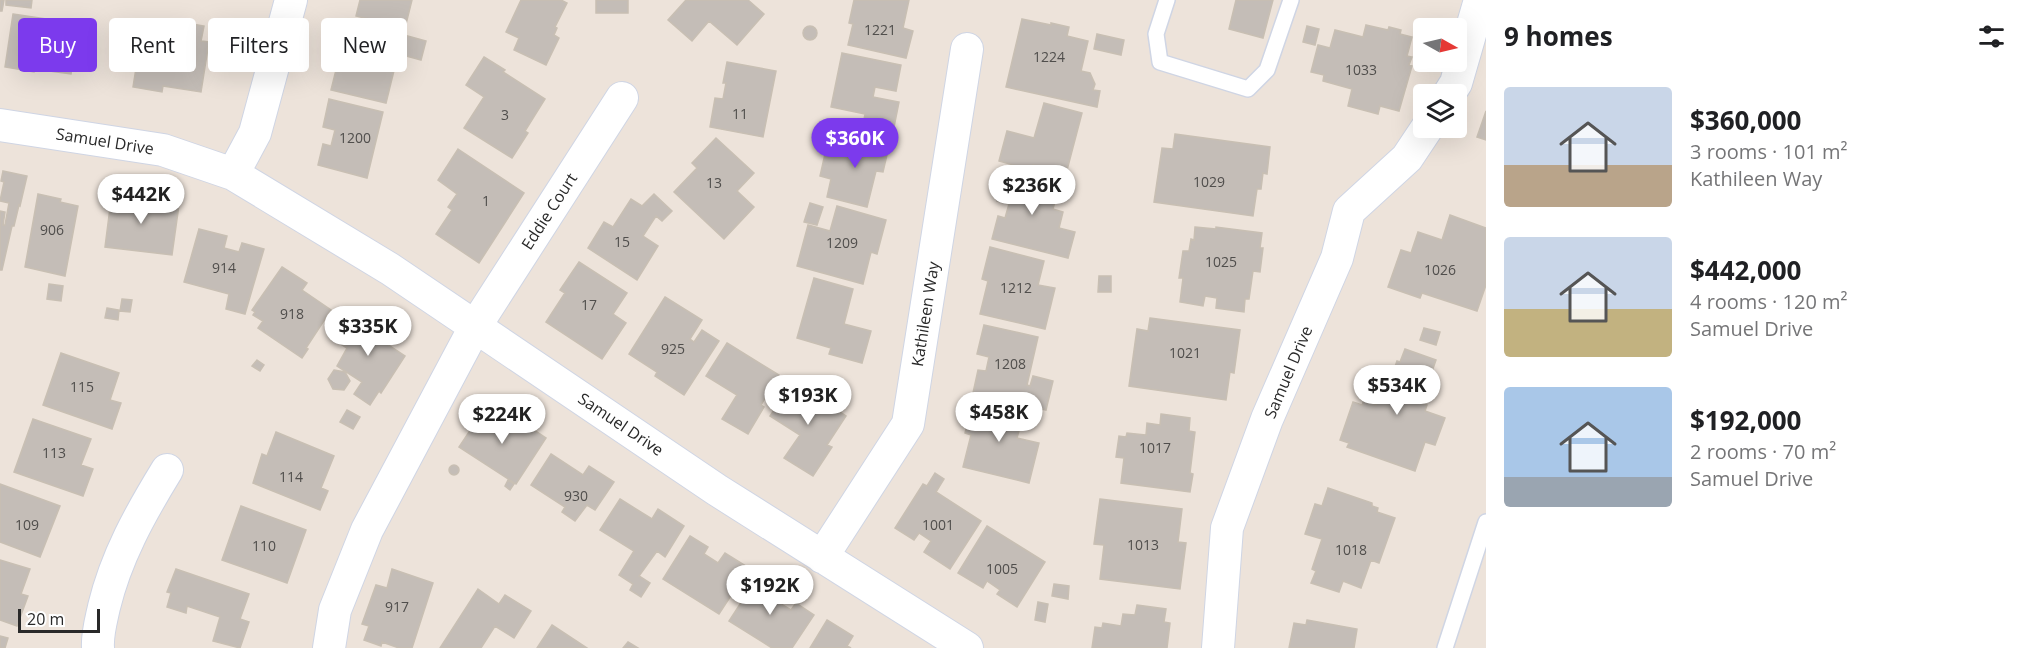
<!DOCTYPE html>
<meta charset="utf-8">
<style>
body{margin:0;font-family:"Open Sans",sans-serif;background:#f6f6f6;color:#202124;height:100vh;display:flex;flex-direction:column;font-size:22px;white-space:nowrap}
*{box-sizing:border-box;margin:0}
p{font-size:20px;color:#757577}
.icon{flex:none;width:33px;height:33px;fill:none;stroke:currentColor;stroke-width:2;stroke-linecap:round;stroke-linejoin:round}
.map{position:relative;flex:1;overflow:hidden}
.drawer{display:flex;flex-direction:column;background:#fff;width:540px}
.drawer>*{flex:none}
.top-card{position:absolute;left:18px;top:18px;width:570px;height:54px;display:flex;gap:12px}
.needle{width:39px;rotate:98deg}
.fabs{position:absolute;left:1413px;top:18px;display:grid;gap:12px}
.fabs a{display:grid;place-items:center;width:54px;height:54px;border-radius:6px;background:#fff;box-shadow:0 6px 24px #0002;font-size:30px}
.scale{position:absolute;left:18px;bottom:15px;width:82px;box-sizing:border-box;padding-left:6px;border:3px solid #292929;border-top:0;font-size:16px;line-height:21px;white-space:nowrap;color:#292929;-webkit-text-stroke:4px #fff;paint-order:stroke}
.price{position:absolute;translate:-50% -51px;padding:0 14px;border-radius:21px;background:#fff;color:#222;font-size:20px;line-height:39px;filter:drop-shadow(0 2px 3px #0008)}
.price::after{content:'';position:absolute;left:50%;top:36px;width:18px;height:14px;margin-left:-9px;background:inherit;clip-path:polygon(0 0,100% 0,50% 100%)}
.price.on{background:#7c3aed;color:#fff}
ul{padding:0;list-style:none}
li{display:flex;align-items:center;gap:18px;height:150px;padding:0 18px}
li span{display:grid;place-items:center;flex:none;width:168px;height:120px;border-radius:6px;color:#555}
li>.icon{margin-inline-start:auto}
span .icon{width:72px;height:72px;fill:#fffc;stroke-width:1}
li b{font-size:26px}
h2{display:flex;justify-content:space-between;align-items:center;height:72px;padding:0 18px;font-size:26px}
.pill{padding:0 21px;border-radius:6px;background:#fff;box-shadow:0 6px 24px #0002;font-size:21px;line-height:54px}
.pill.on{background:#7c3aed;color:#fff}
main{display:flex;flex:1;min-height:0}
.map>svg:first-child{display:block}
.building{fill:#c4bdb7;stroke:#c8bfb3;stroke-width:1.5}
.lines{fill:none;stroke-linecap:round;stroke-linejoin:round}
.service-casing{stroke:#cfd5e4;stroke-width:18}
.minor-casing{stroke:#cfd5e4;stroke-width:34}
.service{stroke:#fff;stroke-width:15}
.minor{stroke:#fff;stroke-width:32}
.labels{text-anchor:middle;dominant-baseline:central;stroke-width:5;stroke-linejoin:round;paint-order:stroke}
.number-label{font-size:14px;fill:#504e4c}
.street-label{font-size:16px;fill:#292929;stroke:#fff}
</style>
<main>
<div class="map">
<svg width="1486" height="648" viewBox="0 0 1486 648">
<rect width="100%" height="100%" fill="#ede3da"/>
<path class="building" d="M0,0H4L2,11H0Z
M6,0H32L31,8L6,5Z
M360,0H412L405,28L356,16Z
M521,0H561L567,3L555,27L557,28L554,35L559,38L546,65L514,50L519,38L506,32Z
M596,0H628V13H596Z
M686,0H748L764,14L737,45L709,21L692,41L668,20Z
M854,0H909L903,28L913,31L906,58L848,45L853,24L849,23Z
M1236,0H1273L1263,38L1229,29Z
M13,14L79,24L71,74L50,71L51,63L36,61L34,72L5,67Z
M1022,19L1051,25V23L1069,27L1067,36L1088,41L1081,71L1090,73L1095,84L1093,90L1100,91L1097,107L1006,87Z
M187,23L204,26L201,41L209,42L201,92L163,86L162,92L133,87L142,31L185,37Z
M1366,25L1388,30L1389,27L1401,30L1400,34L1412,37L1407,56L1412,57L1409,65L1412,66L1399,111L1380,106L1378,114L1348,106L1352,89L1323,81L1324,75L1311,72L1318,45L1330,48L1335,30L1363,37Z
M352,26L402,38L386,103L331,90L338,62L352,65L355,50L347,47Z
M1307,26L1319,29L1315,45L1303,42Z
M803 33a7 7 0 1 1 14 0a7 7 0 1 1-14 0Z
M1097,34L1124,40L1121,55L1094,49Z
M404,35L426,41L421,60L399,54Z
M842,53L901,65L896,91L875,87L873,97L899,102L893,132L863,125L865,114L831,107Z
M484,57L505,70L503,72L545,99L525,131L528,133L512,158L464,128L484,97L466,85Z
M727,62L776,71L763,137L710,127L715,98L723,99L726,83H723Z
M329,99L383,112L367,178L318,165L323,144L331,146L335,130L323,127Z
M1044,103L1082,113L1066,174L1033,165L1032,170L999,161L1007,131L1034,138Z
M1486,111V140L1477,137Z
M857,133L890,142L883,172L876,171L867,207L827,197L831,179L820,176L825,154L837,157L841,139L854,143Z
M1175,134L1270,147L1267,174L1263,173L1261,189H1257L1253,216L1154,202L1162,148L1173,149Z
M716,138L754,173L737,191L754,207L724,239L674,192L697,168L692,163Z
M458,149L524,193L479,263L436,234L452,210L448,207L457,194L438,180Z
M3,171L27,176L20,206L19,205L14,226H12L2,270H0V211L5,212L3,225H5L9,203L0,201L4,182L1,181Z
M1005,171L1059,185L1053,209L1063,212L1059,228L1075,232L1068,258L992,239L998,216L1005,218L1009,204L997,201Z
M112,192L141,196L140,200L179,205L172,255L105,247Z
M38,194L61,199L60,202L78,206L65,276L25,267Z
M654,194L672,211L662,221L656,216L643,236L658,246L637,280L588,248L604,222L613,227L631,199L642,206Z
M810,203L823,207L817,225L804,222Z
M837,206L886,220L877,254L871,252L863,284L797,266L808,225L830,231Z
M1450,215L1486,228V285L1477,311L1422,293L1420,298L1388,287L1401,250L1411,253L1418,232L1442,240Z
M1195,227L1216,229V227L1262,233L1260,248H1263L1260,272L1253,271L1249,299H1245L1244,312L1216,308L1217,298L1205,296L1203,306L1180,302L1183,278H1179L1183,251H1189L1191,239L1194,240Z
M199,229L227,236L224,248L239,252L242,243L264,249L245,314L226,309L229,294L184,282Z
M990,247L1044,261L1038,285L1055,288L1045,329L980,314L988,281L982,279Z
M579,262L627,293L613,314L626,323L602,359L546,322L565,293L560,290Z
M282,267L307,283L302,290L331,310L306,348L308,349L302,358L258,328L263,321L253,315L255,312L252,310Z
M1099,276H1111V292H1098Z
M814,278L853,289L844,324L871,331L862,363L829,354L831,348L797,338Z
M49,284L63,286L61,301L47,299Z
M665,297L702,320L690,339L694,342L702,330L719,341L684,395L655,376L657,372L629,354Z
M122,299L132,300L130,312L120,311Z
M107,308L119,310L118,320L105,318Z
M355,312L381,329L377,334L383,338L381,340L405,356L381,393L379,391L370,405L354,394L362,382L337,366L347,348L336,341Z
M1150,318L1240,330L1234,373L1230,372L1226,400L1129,386L1137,329L1148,331Z
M984,325L1038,337L1027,385L1030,386L1033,376L1053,381L1046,410L973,393L978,370L986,371L989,357L977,354Z
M1424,328L1440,332L1436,345L1420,340Z
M727,343L779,375L761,405L764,407L748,434L722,419L737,395L706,376Z
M1405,349L1436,360L1421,403L1427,405L1425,411L1445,418L1435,445L1425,442L1415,471L1347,447L1349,443L1340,440L1353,402L1362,405L1364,400L1376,405L1382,387L1387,389L1397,361L1400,362Z
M61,353L119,373L110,400L121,403L112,429L43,405Z
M257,360L264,365L260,371L252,366Z
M334,370L345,372L350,381L344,390L333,389L328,379Z
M793,381L846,416L827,445L832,447L813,476L784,458L800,435L770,416Z
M973,400L1024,413L1017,438L1039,443L1029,483L963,467L971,435L965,433Z
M487,405L505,417L501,424L515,433L522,422L546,438L516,484L459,447Z
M347,410L360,417L353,429L340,422Z
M1161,414L1190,418L1189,431L1195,432L1190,473L1193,474L1190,492L1121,483L1124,458L1116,457L1119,436L1126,437L1127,433L1146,435L1147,423L1160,425Z
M33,419L91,439L81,465L93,469L83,496L14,472Z
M276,432L334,456L321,488L328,491L320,510L253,483L262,454L267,456Z
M551,454L583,475L589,466L614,482L595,510L587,505L575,521L562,512L565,507L531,485Z
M449 470a5 5 0 1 1 10 0a5 5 0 1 1-10 0Z
M935,473L944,479L936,492L981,521L950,569L924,552L931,541L919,533L914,540L895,528L923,484L927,486Z
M508,480L514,484L510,490L505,486Z
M0,484L60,506L40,557L0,542Z
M1328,488L1372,503V506L1378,508L1377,512L1395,518L1379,563L1371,560L1361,588L1343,581L1339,592L1311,583L1316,571L1312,569L1322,539L1305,534L1315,504L1322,506Z
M620,499L652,519L658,509L684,526L665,557L657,551L639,576L650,583L641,597L630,590L633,584L619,575L634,551L600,530Z
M1100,499L1182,509L1178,542L1186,543L1180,589L1100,579L1104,545L1094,544Z
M241,506L306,530L287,583L222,560Z
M987,526L1045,562L1017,607L997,594L1000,590L987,581L983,588L958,573Z
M690,536L708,547L704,554L718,563L725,553L749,568L719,614L663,579Z
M0,560L30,569L21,594L28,596L17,626L0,620Z
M176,569L249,594L240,619L249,622L240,648L213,641L220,617L187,606L186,613L167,607L171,593L167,592Z
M392,569L433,583L412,648H399L382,642L381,646L364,640L369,626L362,624L376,585L387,588Z
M759,575L783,591L776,601L791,610L796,603L814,615L792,648H772L729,621Z
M1054,584L1069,586L1068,599L1052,596Z
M478,589L499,604L505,595L531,611L514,638L495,626L481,648H440Z
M1038,602L1048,604L1045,622L1035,620Z
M1137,605L1166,609L1164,622L1170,623L1167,648H1092L1095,627L1102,628L1103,623L1121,626L1123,614L1135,615Z
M827,620L853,636L847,646L851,648H810Z
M1307,620L1357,629L1354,648H1289L1294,623L1306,625Z
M552,625L587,648H537Z
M0,636L8,638L5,648H0Z
M628,642L638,648H623Z"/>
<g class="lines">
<defs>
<path id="service" d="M1167,0L1156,34L1160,62L1248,89L1267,70L1291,0
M1445,648L1486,522"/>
<path id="minor" d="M1449,94L1456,83L1480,0
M0,125L163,150L233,174L390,269L717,490L967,648
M233,174L255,133L291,0
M822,557L908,424L967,49
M98,648C97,634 101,621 104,607C116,557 140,514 167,470
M329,648L335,610L367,530L476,325L622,98
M1218,648L1227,528L1267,419L1337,258L1349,211L1407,158L1427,128"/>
</defs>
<use href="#service" class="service-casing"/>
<use href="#minor" class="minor-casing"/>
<use href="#service" class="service"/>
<use href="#minor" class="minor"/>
</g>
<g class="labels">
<g class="number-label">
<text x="880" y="29">1221</text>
<text x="1049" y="56">1224</text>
<text x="1361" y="69">1033</text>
<text x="740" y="113">11</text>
<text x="505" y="114">3</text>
<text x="355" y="137">1200</text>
<text x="1209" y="181">1029</text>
<text x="714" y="182">13</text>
<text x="486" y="200">1</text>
<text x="52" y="229">906</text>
<text x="622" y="241">15</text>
<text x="842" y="242">1209</text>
<text x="1221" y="261">1025</text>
<text x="224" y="267">914</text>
<text x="1440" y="269">1026</text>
<text x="1016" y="287">1212</text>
<text x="589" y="304">17</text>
<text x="292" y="313">918</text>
<text x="673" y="348">925</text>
<text x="1185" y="352">1021</text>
<text x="1010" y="363">1208</text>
<text x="82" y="386">115</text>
<text x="1155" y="447">1017</text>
<text x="54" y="452">113</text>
<text x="291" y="476">114</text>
<text x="576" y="495">930</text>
<text x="27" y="524">109</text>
<text x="938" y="524">1001</text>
<text x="1143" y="544">1013</text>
<text x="264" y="545">110</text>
<text x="1351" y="549">1018</text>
<text x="1002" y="568">1005</text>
<text x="397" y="606">917</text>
</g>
<g class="street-label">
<text transform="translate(105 141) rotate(9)">Samuel Drive</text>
<text transform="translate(549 211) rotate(-57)">Eddie Court</text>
<text transform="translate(925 314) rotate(-81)">Kathileen Way</text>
<text transform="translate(1288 372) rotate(-67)">Samuel Drive</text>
<text transform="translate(621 424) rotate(34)">Samuel Drive</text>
</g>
</g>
</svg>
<div class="fabs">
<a><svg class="needle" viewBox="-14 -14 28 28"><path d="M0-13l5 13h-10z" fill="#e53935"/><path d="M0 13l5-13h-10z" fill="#757577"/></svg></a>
<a><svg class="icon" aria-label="layers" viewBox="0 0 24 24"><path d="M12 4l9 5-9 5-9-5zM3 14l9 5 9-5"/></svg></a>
</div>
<div class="scale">20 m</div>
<b class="price on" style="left:855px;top:169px">$360K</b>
<b class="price" style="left:1032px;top:216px">$236K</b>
<b class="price" style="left:141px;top:225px">$442K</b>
<b class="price" style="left:368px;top:357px">$335K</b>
<b class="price" style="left:1397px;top:416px">$534K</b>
<b class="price" style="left:808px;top:426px">$193K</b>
<b class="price" style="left:999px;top:443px">$458K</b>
<b class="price" style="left:502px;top:445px">$224K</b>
<b class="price" style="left:770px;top:616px">$192K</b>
<div class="top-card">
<a class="pill on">Buy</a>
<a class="pill">Rent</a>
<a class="pill">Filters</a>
<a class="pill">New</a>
</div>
</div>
<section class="drawer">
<h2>9 homes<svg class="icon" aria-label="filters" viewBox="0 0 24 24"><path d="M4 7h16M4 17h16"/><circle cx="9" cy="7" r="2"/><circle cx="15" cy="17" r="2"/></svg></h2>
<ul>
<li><span style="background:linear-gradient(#c9d6e8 65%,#b9a48a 0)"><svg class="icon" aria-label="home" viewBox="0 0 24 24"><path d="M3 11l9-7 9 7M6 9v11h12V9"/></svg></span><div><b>$360,000</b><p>3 rooms · 101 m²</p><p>Kathileen Way</p></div></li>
<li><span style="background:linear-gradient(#c9d6e8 60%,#c2b280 0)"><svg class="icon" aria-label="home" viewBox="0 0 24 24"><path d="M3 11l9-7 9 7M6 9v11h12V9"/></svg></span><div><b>$442,000</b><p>4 rooms · 120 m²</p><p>Samuel Drive</p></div></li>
<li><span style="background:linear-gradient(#a9c7e8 75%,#9aa5b1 0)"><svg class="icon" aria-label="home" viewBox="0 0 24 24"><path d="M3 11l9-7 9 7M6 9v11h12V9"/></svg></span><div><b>$192,000</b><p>2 rooms · 70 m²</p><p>Samuel Drive</p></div></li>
</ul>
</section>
</main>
